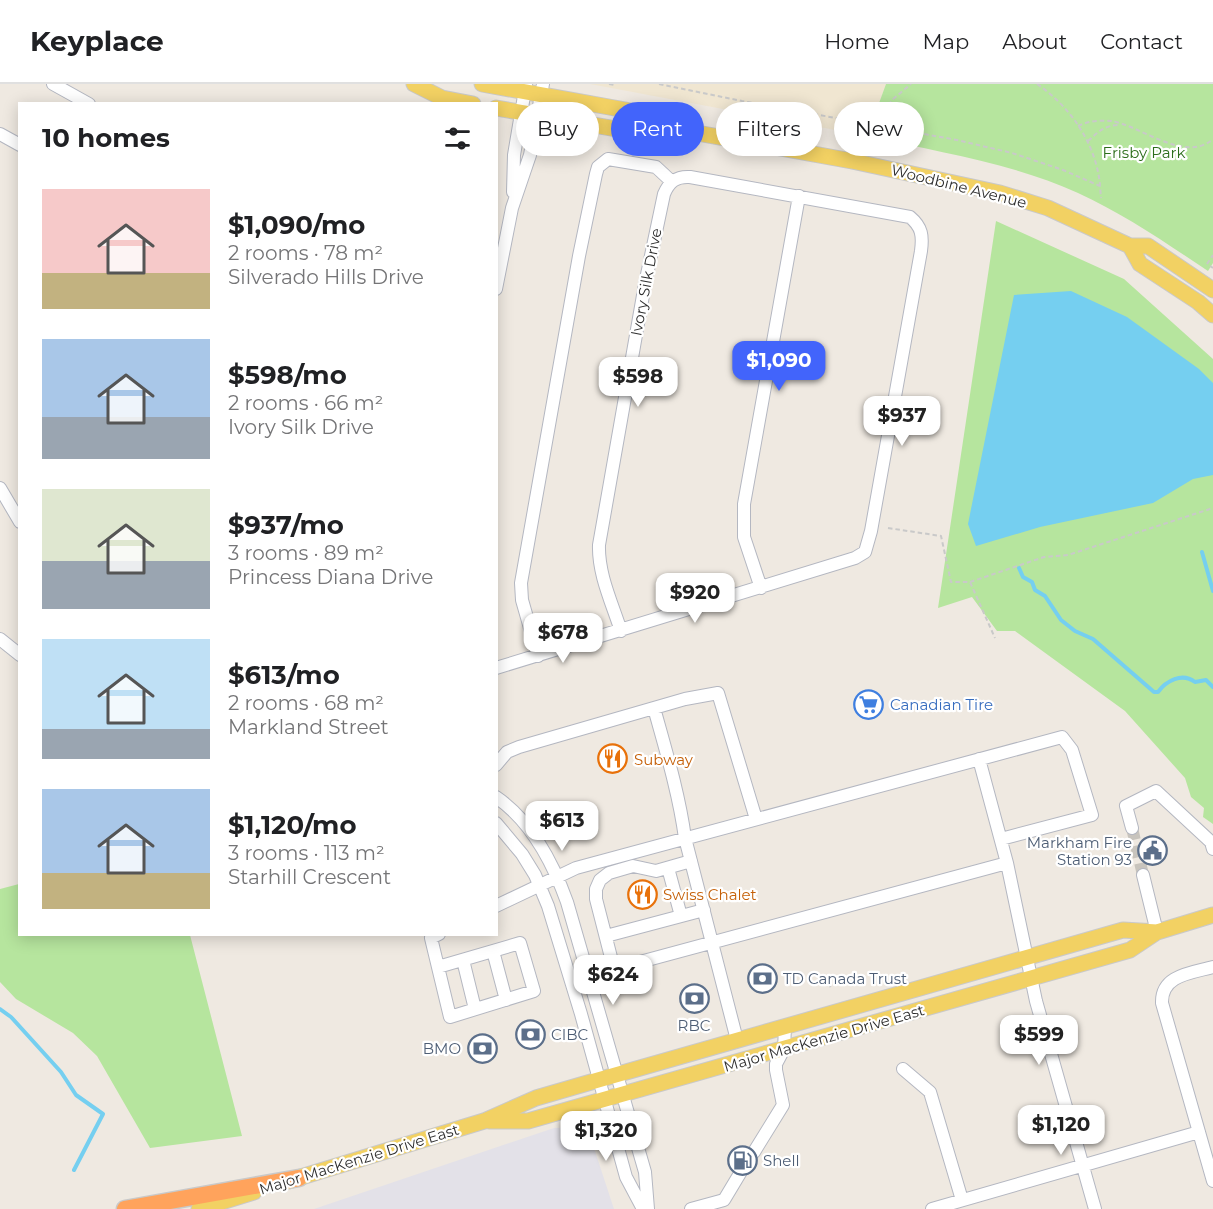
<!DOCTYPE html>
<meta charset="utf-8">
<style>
body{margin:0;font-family:Montserrat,sans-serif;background:#f2f2f2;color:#202124;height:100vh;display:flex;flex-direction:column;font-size:22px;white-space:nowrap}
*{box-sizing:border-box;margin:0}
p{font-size:20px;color:#757577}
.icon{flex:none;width:33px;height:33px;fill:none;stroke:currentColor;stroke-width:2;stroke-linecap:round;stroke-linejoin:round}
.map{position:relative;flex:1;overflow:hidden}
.details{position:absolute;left:18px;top:18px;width:480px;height:834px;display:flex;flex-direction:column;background:#fff;border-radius:0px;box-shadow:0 3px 15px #0003}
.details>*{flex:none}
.banner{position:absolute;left:516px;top:18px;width:570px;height:54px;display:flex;gap:12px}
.price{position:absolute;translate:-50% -51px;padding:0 14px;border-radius:12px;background:#fff;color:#222;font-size:20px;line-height:39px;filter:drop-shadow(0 2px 3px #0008)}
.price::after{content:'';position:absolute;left:50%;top:36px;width:18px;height:14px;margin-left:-9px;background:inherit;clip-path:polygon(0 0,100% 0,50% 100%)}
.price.current{background:#4264fb;color:#fff}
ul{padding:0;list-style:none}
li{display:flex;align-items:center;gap:18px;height:150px;padding:0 24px}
li span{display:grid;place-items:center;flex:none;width:168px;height:120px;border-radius:0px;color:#555}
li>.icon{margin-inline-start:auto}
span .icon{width:72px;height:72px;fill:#fffc;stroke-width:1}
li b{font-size:26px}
h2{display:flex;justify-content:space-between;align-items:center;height:72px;padding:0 24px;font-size:26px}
.pill{padding:0 21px;border-radius:27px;background:#fff;box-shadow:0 3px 15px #0003;font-size:21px;line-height:54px}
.pill.current{background:#4264fb;color:#fff}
header{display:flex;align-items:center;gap:36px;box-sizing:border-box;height:84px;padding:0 30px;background:#fff;border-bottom:2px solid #e0e0e0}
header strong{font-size:28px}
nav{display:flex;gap:33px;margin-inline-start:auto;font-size:21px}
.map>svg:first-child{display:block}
.industrial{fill:#e3e1e8}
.education{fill:#f0e6d1}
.green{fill:#b6e59e}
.water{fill:#75cff0}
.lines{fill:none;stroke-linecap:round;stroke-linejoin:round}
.stream{stroke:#75cff0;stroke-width:4}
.minor-tunnel{stroke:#c8c4bd;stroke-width:12;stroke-dasharray:12 6;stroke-linecap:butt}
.minor-casing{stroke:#b4b7c1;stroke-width:14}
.major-casing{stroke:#c9c9c9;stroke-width:17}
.highway-casing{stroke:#c9c9c9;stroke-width:19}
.path{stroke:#c9c9c9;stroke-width:2;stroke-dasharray:4.5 3;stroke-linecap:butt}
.minor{stroke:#fff;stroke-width:12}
.major{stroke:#f2d163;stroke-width:15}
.highway{stroke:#ffa35c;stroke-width:16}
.labels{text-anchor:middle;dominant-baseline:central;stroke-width:4.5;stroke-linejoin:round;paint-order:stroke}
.park-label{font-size:15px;fill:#2c6e1b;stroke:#fff}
.street-label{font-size:15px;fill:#2e2e2e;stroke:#fff}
.shop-label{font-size:15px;fill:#366cbe;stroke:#fff;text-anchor:start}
.food-label{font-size:15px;fill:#c56008;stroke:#fff;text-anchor:start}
.service-label{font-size:15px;fill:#4e5e75;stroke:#fff;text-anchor:start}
</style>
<header>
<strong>Keyplace</strong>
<nav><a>Home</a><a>Map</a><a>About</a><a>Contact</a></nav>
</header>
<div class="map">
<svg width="1213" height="1125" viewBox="0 0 1213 1125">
<rect width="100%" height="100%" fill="#efe9e1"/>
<path class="industrial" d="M587,1043L614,1125H314L554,1044Z"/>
<path class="education" d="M590,0H886L867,52Z"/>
<path class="green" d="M886,0H1213V179L1208,187C1166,159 1124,130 1078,109C1012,79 938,68 867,52Z
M996,137L1124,195L1213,275V740L1203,733L1204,724L1191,713L1185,694L1125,627L1015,547H997L972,513L938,524Z
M19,800L20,850L190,851L242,1052L150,1064L97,972L73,949L16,915L0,898V805Z"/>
<path class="water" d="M1071,207L1127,233L1199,285L1213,299V391L1193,395L1153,419L1040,443L976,462L968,440L1014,211Z"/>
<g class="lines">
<path class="stream" d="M1202,468L1213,507
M1019,484L1023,493L1032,498L1035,506L1045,512L1061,536L1075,547L1093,555L1154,608H1158C1166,597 1182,588 1195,598L1206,596L1213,603
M0,925L11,933L61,988L76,1011L103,1030L74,1086"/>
<path class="minor-tunnel" d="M1132,744L1143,791
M742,1086L754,1068"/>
<defs>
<path id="minor" d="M53,0L89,20
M0,50L20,61
M513,108L514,71L526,0
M496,205L512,124L530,71L543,0
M0,404L20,438
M761,504L744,453V420L799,112
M0,555L20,571
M538,572L522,516L521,499L579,172L596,90L598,83L608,75L656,83L671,97
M496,584L855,474L865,468L871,447L921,167C923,152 922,143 910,133L690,93C676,92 669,98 664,110L645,200L599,461C598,490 612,519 621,547
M654,624C666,667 679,710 685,754L737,956
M979,675L1007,779L1036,917L1095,1125
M496,681L507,668L519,663L685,615L718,609L756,735
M496,713C531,737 553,779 567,818L645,1088L648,1125
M496,739L522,770L535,791L548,822L581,930L626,1093L643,1125
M1132,744L1126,722L1156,707L1211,758L1213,765
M691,777L656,787L633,782L609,789L600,796L596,805V815L614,885L1007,779
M668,784L681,832
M1143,791L1157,848
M496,822L576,784L1062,653L1072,666L1092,731L1001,755
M606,852L704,826
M493,867L506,916
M463,876L475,925
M438,883L520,859L534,907L450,933L431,854L439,850
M1213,883C1191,889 1161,891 1162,919L1213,1097
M903,985L930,1008L962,1116
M754,1068L783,1021L776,986V980L784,965L785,943
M691,1125L724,1116L742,1086
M932,1125L1199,1048"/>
<path id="major" d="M414,0L442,14L473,20
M482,0L631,27L670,43
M496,24L628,47L675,45L852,77L1000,109L1048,124L1130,162H1148L1213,206
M1130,162L1140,180L1198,218L1213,231
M489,1037H528L1130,866L1157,848L1213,831
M288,1097L484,1037L536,1014L598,996L1123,846L1157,848
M199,1125L254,1108"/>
<path id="highway" d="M125,1125L299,1094"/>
</defs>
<use href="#minor" class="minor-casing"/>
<use href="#major" class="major-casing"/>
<use href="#highway" class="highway-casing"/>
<path class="path" d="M609,0L614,1
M659,0L742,17L957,56L1012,69L1063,86L1100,102L1101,114
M1037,0C1071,23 1096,60 1100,101
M876,40L892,16L911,0
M1078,42C1088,37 1100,36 1111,37C1140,41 1185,80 1213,55
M1088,57C1098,48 1105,41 1119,41
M1207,180L1213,171
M1210,182L1213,184
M888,444L941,452L951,498H970L995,554
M970,498L1044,473L1068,471L1213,424
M829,899L831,905"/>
<use href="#minor" class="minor"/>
<use href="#major" class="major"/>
<use href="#highway" class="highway"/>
</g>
<defs>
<symbol id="supermarket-ring" viewBox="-11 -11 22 22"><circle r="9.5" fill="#fff" stroke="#3f7fe0" stroke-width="1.5"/><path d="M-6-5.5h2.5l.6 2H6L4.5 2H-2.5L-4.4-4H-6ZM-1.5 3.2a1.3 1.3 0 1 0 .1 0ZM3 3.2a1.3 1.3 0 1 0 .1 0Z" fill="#3f7fe0"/></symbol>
<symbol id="restaurant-ring" viewBox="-11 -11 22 22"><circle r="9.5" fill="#fff" stroke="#e8710a" stroke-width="1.5"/><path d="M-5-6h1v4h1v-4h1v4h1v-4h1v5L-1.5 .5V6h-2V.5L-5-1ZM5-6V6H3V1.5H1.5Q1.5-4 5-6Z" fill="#e8710a"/></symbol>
<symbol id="civic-ring" viewBox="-11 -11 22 22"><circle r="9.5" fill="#fff" stroke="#5c6f8a" stroke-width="1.5"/><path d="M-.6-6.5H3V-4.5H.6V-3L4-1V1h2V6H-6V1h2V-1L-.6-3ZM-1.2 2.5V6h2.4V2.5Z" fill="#5c6f8a"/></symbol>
<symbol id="bank-ring" viewBox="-11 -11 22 22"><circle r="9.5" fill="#fff" stroke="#5c6f8a" stroke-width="1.5"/><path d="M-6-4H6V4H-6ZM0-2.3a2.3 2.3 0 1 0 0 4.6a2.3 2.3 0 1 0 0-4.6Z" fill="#5c6f8a"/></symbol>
<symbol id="fuel-ring" viewBox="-11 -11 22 22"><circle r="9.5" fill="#fff" stroke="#5c6f8a" stroke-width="1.5"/><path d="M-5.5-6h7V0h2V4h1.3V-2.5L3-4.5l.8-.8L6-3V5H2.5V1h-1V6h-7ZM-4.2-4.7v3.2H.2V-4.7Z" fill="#5c6f8a"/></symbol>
</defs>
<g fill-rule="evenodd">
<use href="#supermarket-ring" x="852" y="604" width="33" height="33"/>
<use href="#restaurant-ring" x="596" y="658" width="33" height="33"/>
<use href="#civic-ring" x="1136" y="750" width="33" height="33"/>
<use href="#restaurant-ring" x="626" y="794" width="33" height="33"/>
<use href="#bank-ring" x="746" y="878" width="33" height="33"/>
<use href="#bank-ring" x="678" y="898" width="33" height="33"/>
<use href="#bank-ring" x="514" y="934" width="33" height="33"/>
<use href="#bank-ring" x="466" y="948" width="33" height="33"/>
<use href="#fuel-ring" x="726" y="1060" width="33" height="33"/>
</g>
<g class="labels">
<g class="park-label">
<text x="1144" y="68">Frisby Park</text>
</g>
<g class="street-label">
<text transform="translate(959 102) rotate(14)">Woodbine Avenue</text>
<text transform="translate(646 198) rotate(-79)">Ivory Silk Drive</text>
<text transform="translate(824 954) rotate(-16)">Major MacKenzie Drive East</text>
<text transform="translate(359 1075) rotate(-17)">Major MacKenzie Drive East</text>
</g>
<g class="shop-label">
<text x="890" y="620">Canadian Tire</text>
</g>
<g class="food-label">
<text x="634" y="675">Subway</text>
<text x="663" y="810">Swiss Chalet</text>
</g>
<g class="service-label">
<text x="1132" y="758" text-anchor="end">Markham Fire<tspan x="1132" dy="17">Station 93</tspan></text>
<text x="783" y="894">TD Canada Trust</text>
<text x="694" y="941" text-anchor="middle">RBC</text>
<text x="551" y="950">CIBC</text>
<text x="461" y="964" text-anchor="end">BMO</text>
<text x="763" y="1076">Shell</text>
</g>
</g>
</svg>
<b class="price current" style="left:779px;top:308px">$1,090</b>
<b class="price" style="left:638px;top:324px">$598</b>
<b class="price" style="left:902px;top:363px">$937</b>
<b class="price" style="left:695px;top:540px">$920</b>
<b class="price" style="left:563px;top:580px">$678</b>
<b class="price" style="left:562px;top:768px">$613</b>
<b class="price" style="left:613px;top:922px">$624</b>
<b class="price" style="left:1039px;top:982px">$599</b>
<b class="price" style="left:1061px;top:1072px">$1,120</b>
<b class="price" style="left:606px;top:1078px">$1,320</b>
<div class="banner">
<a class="pill">Buy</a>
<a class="pill current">Rent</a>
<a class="pill">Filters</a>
<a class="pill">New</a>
</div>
<section class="details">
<h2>10 homes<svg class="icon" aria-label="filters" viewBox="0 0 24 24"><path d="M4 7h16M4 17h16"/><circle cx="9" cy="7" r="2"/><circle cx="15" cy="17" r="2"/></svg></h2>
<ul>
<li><span style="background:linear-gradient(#f6c9c9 70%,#c2b280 0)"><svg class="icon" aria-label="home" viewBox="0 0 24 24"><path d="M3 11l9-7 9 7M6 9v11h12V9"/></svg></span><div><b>$1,090/mo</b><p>2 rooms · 78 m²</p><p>Silverado Hills Drive</p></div></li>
<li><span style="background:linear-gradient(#a9c7e8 65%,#9aa5b1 0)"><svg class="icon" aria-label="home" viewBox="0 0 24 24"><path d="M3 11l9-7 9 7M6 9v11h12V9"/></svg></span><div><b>$598/mo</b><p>2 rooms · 66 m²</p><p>Ivory Silk Drive</p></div></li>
<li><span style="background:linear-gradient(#dfe7d0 60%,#9aa5b1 0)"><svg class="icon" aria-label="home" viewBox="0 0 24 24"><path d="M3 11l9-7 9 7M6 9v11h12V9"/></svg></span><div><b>$937/mo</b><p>3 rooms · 89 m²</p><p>Princess Diana Drive</p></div></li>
<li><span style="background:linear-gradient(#bfe0f5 75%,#9aa5b1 0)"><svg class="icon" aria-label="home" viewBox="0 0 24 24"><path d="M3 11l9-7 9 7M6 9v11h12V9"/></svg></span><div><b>$613/mo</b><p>2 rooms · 68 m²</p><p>Markland Street</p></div></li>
<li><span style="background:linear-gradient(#a9c7e8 70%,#c2b280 0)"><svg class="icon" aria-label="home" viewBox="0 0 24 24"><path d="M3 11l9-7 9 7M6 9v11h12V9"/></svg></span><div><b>$1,120/mo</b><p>3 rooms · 113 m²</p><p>Starhill Crescent</p></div></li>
</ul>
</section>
</div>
